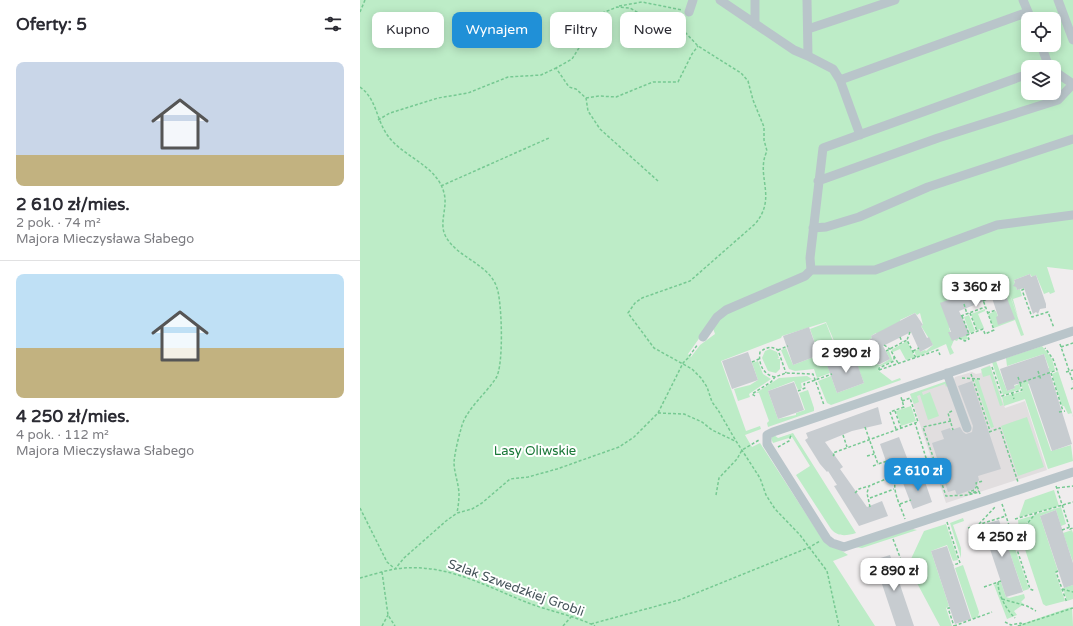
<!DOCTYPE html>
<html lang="pl">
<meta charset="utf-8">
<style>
body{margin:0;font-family:"Varela Round",sans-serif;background:#f7f7f7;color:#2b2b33;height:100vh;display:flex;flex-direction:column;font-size:15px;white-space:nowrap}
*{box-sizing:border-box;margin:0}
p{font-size:13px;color:#7c7c81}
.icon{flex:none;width:22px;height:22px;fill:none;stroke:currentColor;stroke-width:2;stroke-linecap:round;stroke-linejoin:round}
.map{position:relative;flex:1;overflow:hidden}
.side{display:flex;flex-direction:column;background:#fff;width:360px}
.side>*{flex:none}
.guide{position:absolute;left:12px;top:12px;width:380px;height:36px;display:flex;gap:8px}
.fabs{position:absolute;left:661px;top:12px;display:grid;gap:8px}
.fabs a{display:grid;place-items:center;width:40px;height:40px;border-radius:8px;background:#fff;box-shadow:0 2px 10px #0003;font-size:20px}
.price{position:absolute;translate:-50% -34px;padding:0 9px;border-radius:8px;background:#fff;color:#222;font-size:13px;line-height:26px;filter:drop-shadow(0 1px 2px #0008)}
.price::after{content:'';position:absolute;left:50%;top:24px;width:12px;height:9px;margin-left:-6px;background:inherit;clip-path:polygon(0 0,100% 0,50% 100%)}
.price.on{background:#2090d7;color:#fff}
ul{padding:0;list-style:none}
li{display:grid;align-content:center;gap:8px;height:212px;padding:0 16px}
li+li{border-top:1px solid #e1e1e2}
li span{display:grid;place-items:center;height:124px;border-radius:8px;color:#555}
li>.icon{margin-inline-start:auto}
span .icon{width:72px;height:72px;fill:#fffc;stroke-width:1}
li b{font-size:17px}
h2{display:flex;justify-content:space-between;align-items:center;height:48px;padding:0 16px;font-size:17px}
.pill{padding:0 14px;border-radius:8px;background:#fff;box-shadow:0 2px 10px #0003;font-size:14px;line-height:36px}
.pill.on{background:#2090d7;color:#fff}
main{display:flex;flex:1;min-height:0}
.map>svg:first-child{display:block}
.education{fill:#e1dedf}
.green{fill:#bdecc7;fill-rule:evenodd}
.building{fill:#c7ccd0}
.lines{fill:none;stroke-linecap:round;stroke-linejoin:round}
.path{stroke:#76c992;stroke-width:1.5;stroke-dasharray:3 2;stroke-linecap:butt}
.minor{stroke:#b9c5ca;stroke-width:9}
.labels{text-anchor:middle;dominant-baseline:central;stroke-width:4;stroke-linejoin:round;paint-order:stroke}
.park-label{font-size:13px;fill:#1a7838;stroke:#fff}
.street-label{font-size:13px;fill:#46545a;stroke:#fff}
</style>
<main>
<section class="side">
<h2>Oferty: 5<svg class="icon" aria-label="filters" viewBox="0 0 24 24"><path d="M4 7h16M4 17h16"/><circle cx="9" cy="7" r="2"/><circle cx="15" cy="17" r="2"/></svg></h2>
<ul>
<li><span style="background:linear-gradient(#c9d6e8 75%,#c2b280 0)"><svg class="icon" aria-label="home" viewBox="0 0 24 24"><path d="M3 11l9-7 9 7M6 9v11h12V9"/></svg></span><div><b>2 610 zł/mies.</b><p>2 pok. · 74 m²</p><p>Majora Mieczysława Słabego</p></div></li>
<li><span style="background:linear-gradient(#bfe0f5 60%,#c2b280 0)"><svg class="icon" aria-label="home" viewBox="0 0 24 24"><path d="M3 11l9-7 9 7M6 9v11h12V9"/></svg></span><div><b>4 250 zł/mies.</b><p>4 pok. · 112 m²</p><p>Majora Mieczysława Słabego</p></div></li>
</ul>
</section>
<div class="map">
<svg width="713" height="626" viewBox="0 0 713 626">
<rect width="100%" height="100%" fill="#f0edee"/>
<path class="education" d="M630,365L645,408L665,401L687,470L586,503L550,394L593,381L595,377L612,372L616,374L621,373L623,368Z"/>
<path class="green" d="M0,0H713V270L687,267L695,292L690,294L689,292L684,294L676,275L672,277L670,274L654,280L657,290L660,289L662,296L653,299L658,317L642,273L664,335L661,336L655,320L634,328L628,314L636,311L640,322V280L588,300L591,327L589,328L592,337L605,332L608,339L604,340L599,338L597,341L594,340L591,347L594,353L590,355L586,344L557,357L554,351L559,349L560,352L565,350L566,351L573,345L561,326L563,325L560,313L557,315L555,313L540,320L541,323L518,335L516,333L511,336L512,338L507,341L516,357L514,358L517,364L520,365L530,359L526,352L529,351L533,361L518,367L519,371L532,381L540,378L541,380L471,405L467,403L458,381L471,376L477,393L504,383L489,344L477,348L466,322L422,336L421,338L361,361L386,431L400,426L401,429L385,435L392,447L400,443L461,537L488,555L473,561L515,626H0ZM668,19H694V45H668ZM668,67H694V93H668ZM348,326L353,328L355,334L340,345L331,357L328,354Z
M625,309V311L618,314L624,328L617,330L611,314Z
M609,315L615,331L610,333L604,317Z
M466,323L476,349L488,345L491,351L483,354L485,358L467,364L470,373L457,378L454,369L435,371L429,369L421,350L426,348L433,365L459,355L450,329Z
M547,341L555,357L546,360L540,349L533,352L531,350Z
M682,346L692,359L695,370L681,375L679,371L689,368L684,354L647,366L646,358Z
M410,349L417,352L419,358L417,359H420V369L416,373L408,371L402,358L405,351Z
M398,361L403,374L411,379L389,394L390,397L378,401L374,389L390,385L398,380L392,363Z
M636,361L647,391L655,388L654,386L659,384L661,389L643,395L632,362Z
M630,366L643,405L640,406L630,375L623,377L621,369Z
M698,371L713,416V417L712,413L708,414L704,406H702L692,374Z
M447,376L452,379L441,383L442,388L438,390L434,381L408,391L418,419L436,415V413L445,410L439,393L448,390L454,408V411L408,427L407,423L409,421L399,393H396L419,378Z
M678,378V380L668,384L691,451L711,445L713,461L688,469L665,399L644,406L642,397L663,391L661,383Z
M614,379H618L634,427L631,428Z
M587,381L589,384L586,387L585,384L562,392L563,395L570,392L579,416L568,420L560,395L557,396L559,402L554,404L550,394Z
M551,406L556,421L541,426L536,411Z
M667,417L684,467L658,476L641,426Z
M433,433L496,533C486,536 478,537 471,529L436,475L450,466L432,437L413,443L411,438L414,435L418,438Z
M694,490L699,506L659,517L665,500Z
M701,507L706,524L701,526L696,510L680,516L698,571L695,572L705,601L686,606L683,604L659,531L676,514Z
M675,515L659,530L658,520Z
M603,518L604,521L593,525L601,548V558L590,523Z
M586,524L598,560L593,561L587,545L571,551L589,606L586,608L592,626H580L550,570L551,559L564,531Z
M552,529L557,530L502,548L495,547Z
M712,530L713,533V562L703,533Z
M652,540L669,589L663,591L646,542Z
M603,565L619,612L618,617L612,619L595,568Z
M641,582L646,597L649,598L664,594L665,598L661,602L664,604L654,611L657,615L647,619L634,585Z
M713,585V599L707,601L703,588Z
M712,607L713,626H656L708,608Z"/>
<path class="building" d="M670,274L671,277L676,275L686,304V308L680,309L678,314L676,312L673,314L664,288L657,290L656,287L653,286L655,283L654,280Z
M640,280L655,319L638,325L636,317L638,316L632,298L599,311L610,334L592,341L588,332H591L580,303Z
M555,313L563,325L561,326L567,338L569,337L573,345L560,352L551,332L523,346L530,359L520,364H517L514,358L516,357L508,341L512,338L511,336Z
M449,327L459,355L433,365L423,336Z
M388,352L398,380L372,389L362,361Z
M684,354L712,444L692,451L668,381L654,385L655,388L647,391L640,369Z
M494,355L504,383L477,393L467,365Z
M612,381L641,469L618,476L619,480L614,489L597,495L595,490L588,492L572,443L584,439L581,431L590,428L591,430L600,427L603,432L606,434L612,432L613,426L598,386Z
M434,382L444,410L418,419L408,391Z
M518,407L522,424L492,431L465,442L483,467L480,469L507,507L522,501L528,516L499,526L474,486L477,485L468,471L467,472L460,464L445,440L448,438L446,433Z
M539,437L549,463L529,470L520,444Z
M563,476L572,502L553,509L543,483Z
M696,510L713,563V585L704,588L680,516Z
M639,520L663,592L646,597L622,525Z
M587,546L611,619L595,624L571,551Z
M530,555L536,573L554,626H536L514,560Z"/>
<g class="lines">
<path class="path" d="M259,6L282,2L322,10
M0,12L5,0
M0,87C17,99 16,120 28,136C43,157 77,165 84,193C88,207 79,222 85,235C96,258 129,263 137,288C142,302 144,366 136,378C125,395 105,410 101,429C98,439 95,452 94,462C94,473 99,484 99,495C99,501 98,507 97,513
M226,98L239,96L256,97L293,82H318L332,54L338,46
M18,120L30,113L78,98L108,93L148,77L181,75L196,68
M298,181L240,129L228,111L226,98L216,89L209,87L196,68L212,59L240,14L257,7L270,8L285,17L323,30L338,46L381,73L388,81L393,100L404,127V140L407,151C395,176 418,197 395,224L330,281L282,298L275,303L268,313L294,348L332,369L341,378L347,387L352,402L358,410L376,441L400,478L406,495L415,509L440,535L467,571L479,626
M81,186L189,138
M664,289L662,290L672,317L688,312L694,328
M623,301L630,297
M604,304L607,314
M610,313L617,331
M627,313L636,310
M601,316L625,307
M602,316L609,334
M550,332L547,340L556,358
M540,337L542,342
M599,338L605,341L609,339L607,335L623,329L625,334L634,330L623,300
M700,344L713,382
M524,345L530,349L538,363
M701,347L713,343
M418,350L428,346
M526,351L547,340
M553,351L559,348
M392,362L399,359
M632,367L642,396L662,390L660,383
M519,370L578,350L580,355
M519,370V368L534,361V356
M678,371L681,380
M706,372L713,370
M691,373L703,411
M611,374L630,431
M415,377C403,375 398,363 400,352C407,347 411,346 418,350L426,373
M658,377L660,383L697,370L693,359L685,348
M602,378L620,379
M711,389L713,388
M438,391L445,388L444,384L472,374
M652,393L654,399
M395,396L392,394L411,382L415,377L426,373L453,374L464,405
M542,401L550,398L558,422L555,423
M535,411L541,428
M592,411L588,413L593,430
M699,412L705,411
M298,413L324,414L342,422L352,430L375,441
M591,421L563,427L586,496L608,495L619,492
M505,427L518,464L527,461
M536,429L530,412L544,407L541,397
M629,432L640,428L658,482
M483,435L487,447
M418,447L429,441L431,435
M473,456L474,455L473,453L555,423L567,461L566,464L537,475C530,489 541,506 545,519
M507,456L514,454
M513,466L518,464
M617,486L614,490L609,492L610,493L619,491
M696,486L710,529L713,528
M697,488L713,486
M495,493L499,489L509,486
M620,494L616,483L623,481
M356,495L359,478L377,459L382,450L399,440
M510,498L534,489
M540,504L551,500
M642,504L670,589L675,591
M510,507L507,493L509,486L526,479L534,481
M0,508L27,562L35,569L44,558L86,521L97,513L112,509L122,503L150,479L168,477L197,469L259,447L274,437L298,413L323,363L328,358L338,344
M655,519L713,502
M587,522L600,563L593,565
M619,524L635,507
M608,528L646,516
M702,530L710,527
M652,534L666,525L676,513
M645,538L652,536
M533,539L545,570L549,571
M698,571L696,572L707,603
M22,572L28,615L35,626
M536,573L545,570
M0,578C11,575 24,571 35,569C84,562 123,585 166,602C188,611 213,615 235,626
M638,582C638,595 646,609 655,618
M624,587L641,581
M702,589L713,592
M642,599L667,606L676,611
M590,608H588L594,626
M645,622L651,625L661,623L662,625
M231,624L319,600L450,547L460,541
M22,626L28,615
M203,626L211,617
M594,626L632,612
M658,626L713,608"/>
<path class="minor" d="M360,0L434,50L448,56L447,0
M395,0V24
M663,0L671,19
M698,0L713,40
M329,12L333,0
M448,29L535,0
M681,45L689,67
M448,56L473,69L480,80L500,135
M694,71L713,84
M480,80L668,12
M458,181L578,138L698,100L713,84
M453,228L466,227L499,217L568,187L713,139
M451,270L450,258L463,148L668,74
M713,331L413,432L407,435V444L467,539L472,543L484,547L713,472
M343,337L357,317L366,310L445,276L451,270H515L637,225L713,215
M587,373L607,428"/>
</g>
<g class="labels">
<g class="park-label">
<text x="175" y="451">Lasy Oliwskie</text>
</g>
<g class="street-label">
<text transform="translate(156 588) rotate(20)">Szlak Szwedzkiej Grobli</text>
</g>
</g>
</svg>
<div class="fabs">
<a><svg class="icon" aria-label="locate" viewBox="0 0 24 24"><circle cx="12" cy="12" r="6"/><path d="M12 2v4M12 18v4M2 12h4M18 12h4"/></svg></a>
<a><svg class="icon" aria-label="layers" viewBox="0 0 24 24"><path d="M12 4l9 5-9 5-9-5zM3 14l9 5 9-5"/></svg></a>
</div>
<b class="price" style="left:616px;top:308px">3 360 zł</b>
<b class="price" style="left:486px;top:374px">2 990 zł</b>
<b class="price on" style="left:558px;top:492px">2 610 zł</b>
<b class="price" style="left:642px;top:558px">4 250 zł</b>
<b class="price" style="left:534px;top:592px">2 890 zł</b>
<div class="guide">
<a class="pill">Kupno</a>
<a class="pill on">Wynajem</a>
<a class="pill">Filtry</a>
<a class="pill">Nowe</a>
</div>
</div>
</main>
